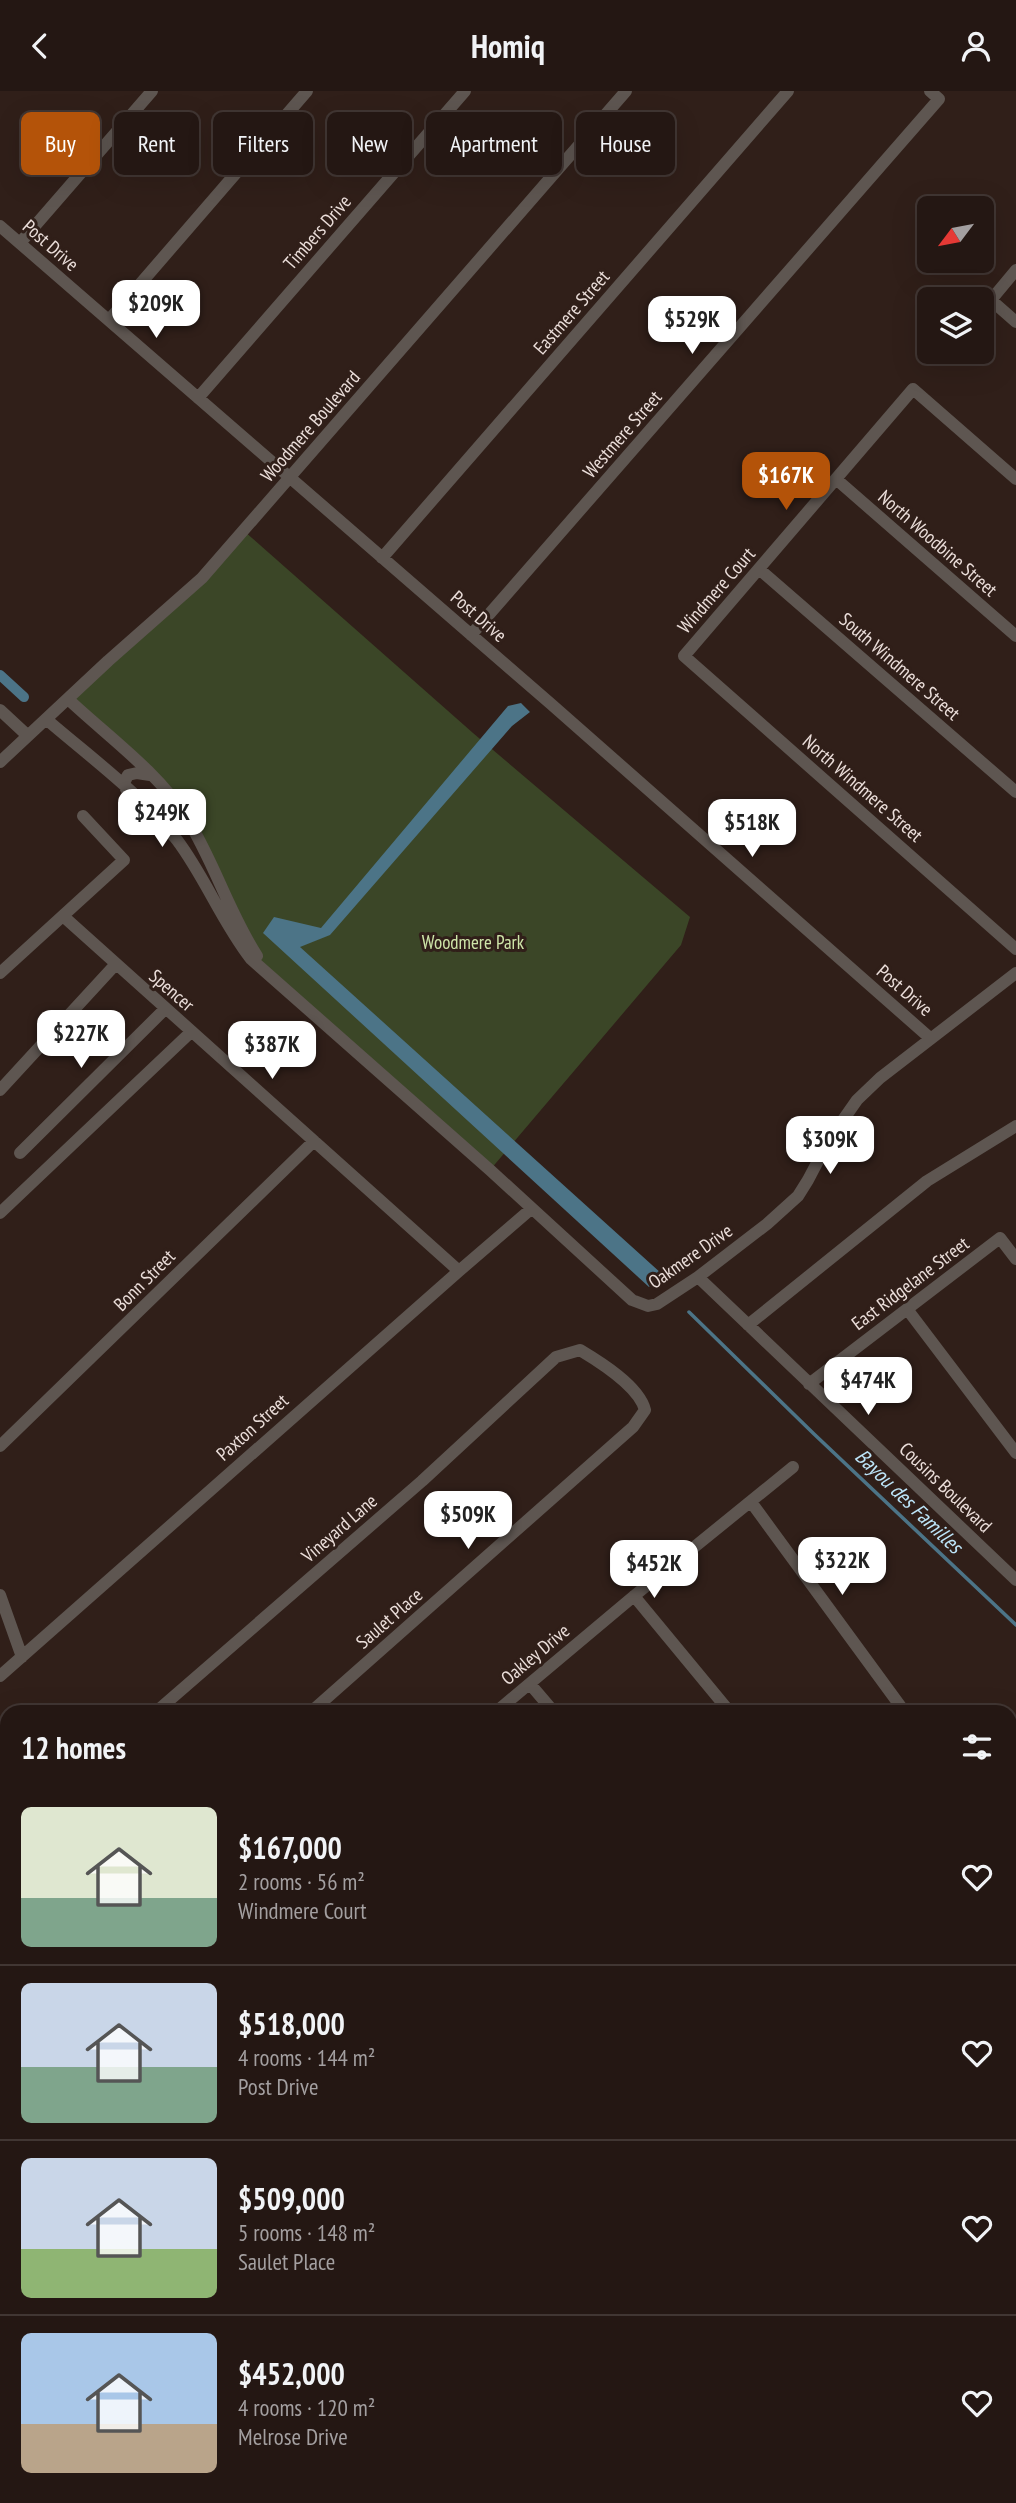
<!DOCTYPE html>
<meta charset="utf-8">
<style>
body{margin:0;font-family:"PT Sans Narrow",sans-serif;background:#2c201c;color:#f1f3f6;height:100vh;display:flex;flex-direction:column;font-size:26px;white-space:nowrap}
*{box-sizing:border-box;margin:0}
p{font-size:23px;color:#a39fa0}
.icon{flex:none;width:38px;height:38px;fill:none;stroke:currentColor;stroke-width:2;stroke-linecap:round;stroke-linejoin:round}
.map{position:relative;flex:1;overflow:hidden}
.details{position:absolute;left:0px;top:1614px;width:1017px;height:800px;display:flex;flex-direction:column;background:#241713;border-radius:21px 21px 0 0;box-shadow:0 7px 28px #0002,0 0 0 2px #413633}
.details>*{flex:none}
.banner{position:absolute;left:21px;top:21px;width:975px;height:63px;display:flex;gap:14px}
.needle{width:46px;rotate:238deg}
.fabs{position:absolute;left:917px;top:105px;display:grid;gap:14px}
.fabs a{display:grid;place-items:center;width:77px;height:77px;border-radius:10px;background:#241713;box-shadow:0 7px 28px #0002,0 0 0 2px #413633;font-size:35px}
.price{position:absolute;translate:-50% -60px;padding:0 16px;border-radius:14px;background:#fff;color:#222;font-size:23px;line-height:46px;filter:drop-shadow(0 2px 4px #0008)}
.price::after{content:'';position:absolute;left:50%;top:42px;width:21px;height:16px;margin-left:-10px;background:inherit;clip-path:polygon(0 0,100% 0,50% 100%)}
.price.on{background:#b45309;color:#fff}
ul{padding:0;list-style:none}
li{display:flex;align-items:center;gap:21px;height:175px;padding:0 21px}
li+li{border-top:2px solid #413633}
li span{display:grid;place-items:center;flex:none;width:196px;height:140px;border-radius:10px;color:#555}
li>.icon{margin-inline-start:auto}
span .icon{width:84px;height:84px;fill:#fffc;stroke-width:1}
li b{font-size:30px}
h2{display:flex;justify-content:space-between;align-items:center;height:84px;padding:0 21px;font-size:30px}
.tag{padding:0 24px;border-radius:10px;background:#241713;box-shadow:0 7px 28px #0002,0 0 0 2px #413633;font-size:24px;line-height:63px}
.tag.on{background:#b45309;color:#fff}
header{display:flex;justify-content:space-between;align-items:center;height:91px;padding:0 21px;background:#241713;font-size:32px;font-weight:700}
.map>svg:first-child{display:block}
.green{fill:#3b4627}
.water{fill:#4c7487}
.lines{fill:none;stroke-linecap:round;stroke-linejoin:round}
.stream{stroke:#4c7487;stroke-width:3.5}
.canal{stroke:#4c7487;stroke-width:10}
.minor{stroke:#5e5651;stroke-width:12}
.major{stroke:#98887d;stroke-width:14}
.labels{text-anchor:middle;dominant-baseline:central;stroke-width:6;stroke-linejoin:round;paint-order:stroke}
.street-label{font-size:19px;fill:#ebdeda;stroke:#301f19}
.park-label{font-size:19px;fill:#cee5a8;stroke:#301f19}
.water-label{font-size:21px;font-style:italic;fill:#bde5f9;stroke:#301f19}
</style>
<header><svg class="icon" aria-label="back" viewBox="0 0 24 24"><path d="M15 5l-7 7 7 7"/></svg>Homiq<svg class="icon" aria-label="person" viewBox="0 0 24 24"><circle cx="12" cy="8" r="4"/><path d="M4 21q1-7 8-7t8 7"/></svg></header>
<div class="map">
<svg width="1016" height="2412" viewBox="0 0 1016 2412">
<rect width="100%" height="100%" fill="#301f19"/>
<path class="green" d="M244,440L473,642L690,826L681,854L490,1079L296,908L255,863L185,724L68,608Z"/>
<path class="water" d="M521,612L530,621L512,635L330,844L300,856L662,1183L649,1196L263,842L274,826L321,837L508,615Z"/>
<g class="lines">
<path class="stream" d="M689,1221L814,1343L1016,1534"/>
<path class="canal" d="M0,584L24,606"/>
<path class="minor" d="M0,135L551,613L930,947
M20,152L152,0
M1016,179L991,209L1016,231
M109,229L307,0
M198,307L465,0
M836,388L1016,545
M1016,388L913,298L684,565L1016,858
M382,467L788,0
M759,478L1016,701
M471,544L939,8L930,0
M68,608C106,644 158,681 186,726C214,770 228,820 257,865
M0,619L28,645
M46,628C90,666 141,703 177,749C205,786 222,831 251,868L490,1079L632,1209L648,1215L657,1213L698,1186L767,1133L798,1105L808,1089L829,1049L857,1009L880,987L1016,882
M0,671L108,570L202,487L626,0
M126,698L124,692L128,684L137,682L150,684
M63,825L459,1180
M0,882L124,769L83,725
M0,999L115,874
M20,1062L165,918
M0,1122L191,941
M698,1186L1016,1489
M907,1218L1016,1362
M748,1234L927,1090L1016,1035
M809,1293L1000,1147L1016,1168
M0,1355L314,1050
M751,1411L904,1620
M0,1504L22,1566
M634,1505L729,1620
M0,1585L459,1180L531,1118
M530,1593L553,1620
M157,1620L422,1390L556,1266L580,1259C600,1271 639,1295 645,1319L633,1336L312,1620
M497,1620L634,1505L793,1376
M1010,1716L1016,1712
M1010,1815L1016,1825
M0,1928L7,1922
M1010,2050L1016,2056
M1010,2199L1016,2195
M0,2225L7,2223
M1010,2251L1016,2256
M1010,2302L1016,2317
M1010,2361L1016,2359
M389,2412L394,2406
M599,2412L607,2406
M888,2412L901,2406"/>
<path class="major" d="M0,2284L7,2304
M0,2345L7,2342
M42,2406L44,2412
M0,2408L1,2412
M14,2412L28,2406"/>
</g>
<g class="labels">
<g class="street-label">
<text transform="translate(317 141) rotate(-49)">Timbers Drive</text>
<text transform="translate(51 154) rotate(41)">Post Drive</text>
<text transform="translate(571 221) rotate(-49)">Eastmere Street</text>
<text transform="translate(310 335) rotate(-49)">Woodmere Boulevard</text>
<text transform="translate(622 343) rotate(-49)">Westmere Street</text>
<text transform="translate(938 452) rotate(41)">North Woodbine Street</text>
<text transform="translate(716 499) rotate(-49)">Windmere Court</text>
<text transform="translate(479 525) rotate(41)">Post Drive</text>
<text transform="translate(900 575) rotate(41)">South Windmere Street</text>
<text transform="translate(863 697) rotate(41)">North Windmere Street</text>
<text transform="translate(172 899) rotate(41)">Spencer</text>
<text transform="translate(905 899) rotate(41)">Post Drive</text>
<text transform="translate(690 1165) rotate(-35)">Oakmere Drive</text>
<text transform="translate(144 1189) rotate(-45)">Bonn Street</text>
<text transform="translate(910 1192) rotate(-37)">East Ridgelane Street</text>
<text transform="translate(252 1336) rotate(-42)">Paxton Street</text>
<text transform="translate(946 1396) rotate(44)">Cousins Boulevard</text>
<text transform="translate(339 1437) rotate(-41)">Vineyard Lane</text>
<text transform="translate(389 1527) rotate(-41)">Saulet Place</text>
<text transform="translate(535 1563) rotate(-40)">Oakley Drive</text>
</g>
<g class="park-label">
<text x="473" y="851">Woodmere Park</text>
</g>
<g class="water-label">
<text transform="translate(909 1410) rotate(44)">Bayou des Familles</text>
</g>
</g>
</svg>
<div class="fabs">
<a><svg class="needle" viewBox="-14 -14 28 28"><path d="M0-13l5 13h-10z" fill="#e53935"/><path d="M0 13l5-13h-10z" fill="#a39fa0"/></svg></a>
<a><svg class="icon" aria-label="layers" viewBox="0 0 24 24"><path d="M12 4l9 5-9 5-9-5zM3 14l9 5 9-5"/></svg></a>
</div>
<b class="price" style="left:156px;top:249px">$209K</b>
<b class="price" style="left:692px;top:265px">$529K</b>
<b class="price on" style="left:786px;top:421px">$167K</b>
<b class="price" style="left:162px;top:758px">$249K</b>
<b class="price" style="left:752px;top:768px">$518K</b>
<b class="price" style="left:81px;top:979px">$227K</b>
<b class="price" style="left:272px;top:990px">$387K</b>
<b class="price" style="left:830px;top:1085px">$309K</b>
<b class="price" style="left:868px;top:1326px">$474K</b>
<b class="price" style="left:468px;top:1460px">$509K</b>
<b class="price" style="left:842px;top:1506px">$322K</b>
<b class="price" style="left:654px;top:1509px">$452K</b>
<div class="banner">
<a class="tag on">Buy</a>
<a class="tag">Rent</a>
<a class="tag">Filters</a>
<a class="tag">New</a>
<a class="tag">Apartment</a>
<a class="tag">House</a>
</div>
<section class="details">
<h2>12 homes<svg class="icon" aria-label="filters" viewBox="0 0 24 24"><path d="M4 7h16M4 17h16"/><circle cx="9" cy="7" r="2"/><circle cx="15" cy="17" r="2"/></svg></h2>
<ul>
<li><span style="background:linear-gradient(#dfe7d0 65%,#7fa58c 0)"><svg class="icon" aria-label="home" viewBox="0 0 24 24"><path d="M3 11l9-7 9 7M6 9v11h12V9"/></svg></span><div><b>$167,000</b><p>2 rooms · 56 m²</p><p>Windmere Court</p></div><svg class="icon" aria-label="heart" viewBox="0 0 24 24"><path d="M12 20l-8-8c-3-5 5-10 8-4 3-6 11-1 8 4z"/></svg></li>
<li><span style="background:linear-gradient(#c9d6e8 60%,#7fa58c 0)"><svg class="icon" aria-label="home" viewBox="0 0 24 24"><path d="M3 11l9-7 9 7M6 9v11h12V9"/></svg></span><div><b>$518,000</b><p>4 rooms · 144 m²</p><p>Post Drive</p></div><svg class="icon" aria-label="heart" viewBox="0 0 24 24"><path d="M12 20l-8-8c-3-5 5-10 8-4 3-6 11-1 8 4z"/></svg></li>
<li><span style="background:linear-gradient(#c9d6e8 65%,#8fb573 0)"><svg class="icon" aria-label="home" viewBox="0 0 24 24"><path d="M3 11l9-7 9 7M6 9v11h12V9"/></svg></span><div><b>$509,000</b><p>5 rooms · 148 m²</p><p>Saulet Place</p></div><svg class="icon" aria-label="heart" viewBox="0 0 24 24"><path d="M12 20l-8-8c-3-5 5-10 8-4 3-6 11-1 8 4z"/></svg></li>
<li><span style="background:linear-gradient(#a9c7e8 65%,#b9a48a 0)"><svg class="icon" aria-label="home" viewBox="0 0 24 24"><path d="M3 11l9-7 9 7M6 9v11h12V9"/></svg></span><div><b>$452,000</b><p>4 rooms · 120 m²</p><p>Melrose Drive</p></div><svg class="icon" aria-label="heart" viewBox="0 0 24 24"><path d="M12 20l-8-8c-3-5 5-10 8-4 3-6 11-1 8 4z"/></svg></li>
</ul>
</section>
</div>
